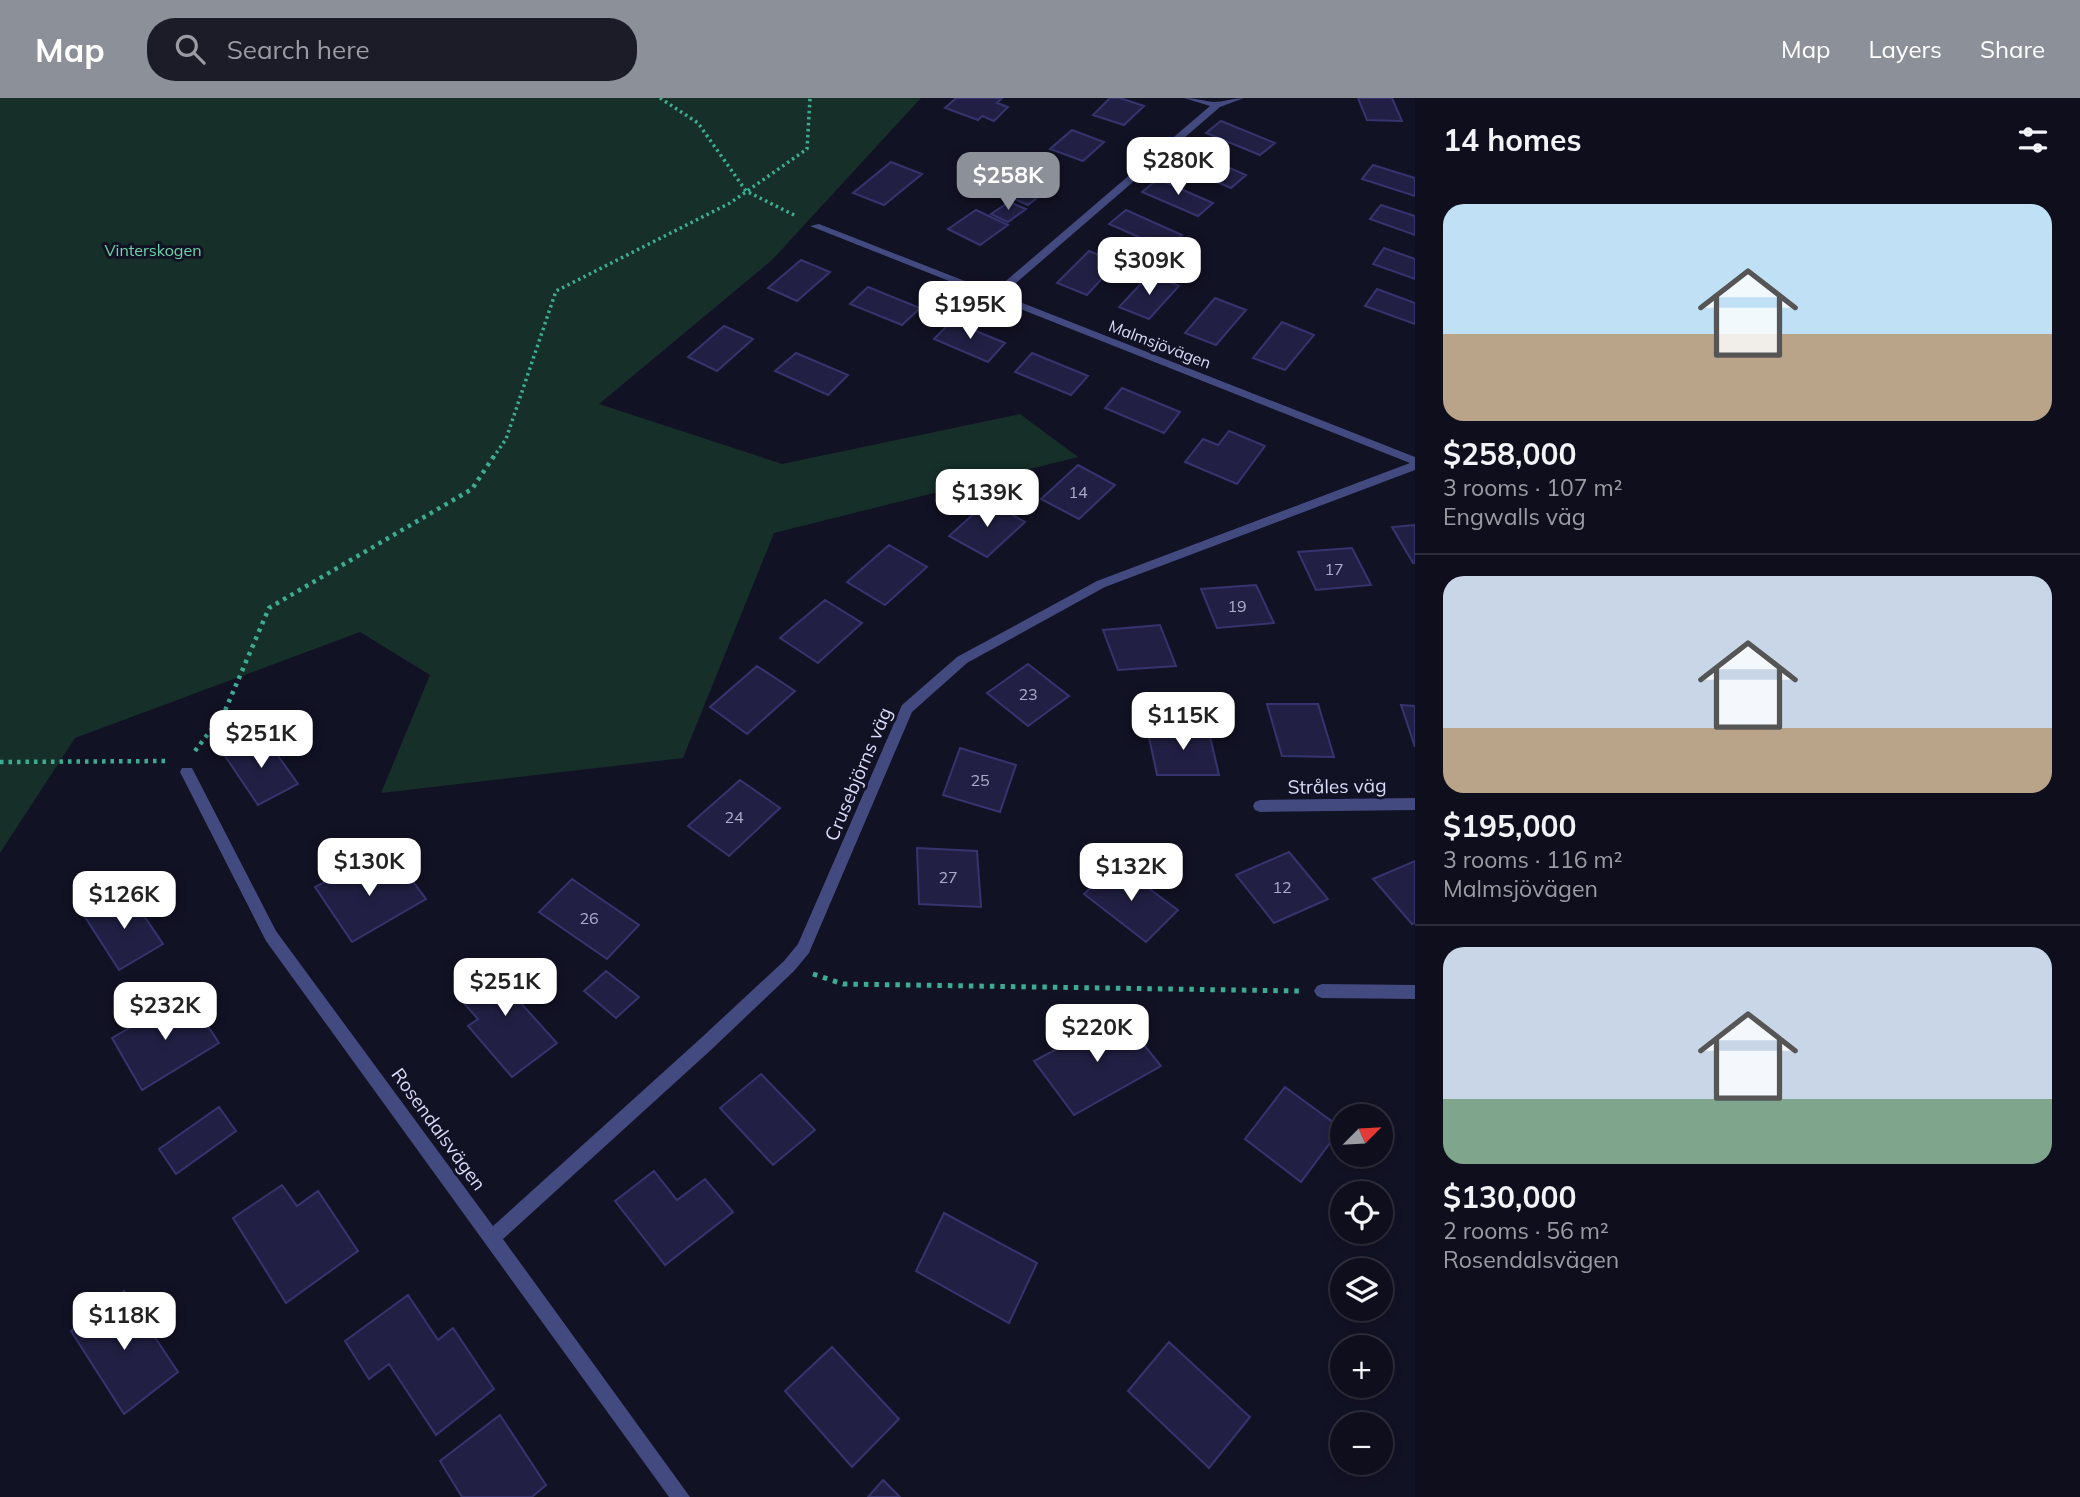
<!DOCTYPE html>
<meta charset="utf-8">
<style>
body{margin:0;font-family:Mulish,sans-serif;background:#1c1c29;color:#f1f3f6;height:100vh;display:flex;flex-direction:column;font-size:26px;white-space:nowrap}
*{box-sizing:border-box;margin:0}
p{font-size:23px;color:#9b9ca3}
.icon{flex:none;width:38px;height:38px;fill:none;stroke:currentColor;stroke-width:2;stroke-linecap:round;stroke-linejoin:round}
.map{position:relative;flex:1;overflow:hidden}
.sheet{display:flex;flex-direction:column;background:#0e0e1c;width:665px}
.sheet>*{flex:none}
.needle{width:46px;rotate:66deg}
.tools{position:absolute;left:1330px;top:1006px;display:grid;gap:14px}
.tools a{display:grid;place-items:center;width:63px;height:63px;border-radius:50%;background:#0e0e1c;box-shadow:0 4px 10px #0003,0 0 0 2px #2e2e3b;font-size:35px}
.price{position:absolute;translate:-50% -60px;padding:0 16px;border-radius:14px;background:#fff;color:#222;font-size:23px;line-height:46px;filter:drop-shadow(0 2px 4px #0008)}
.price::after{content:'';position:absolute;left:50%;top:42px;width:21px;height:16px;margin-left:-10px;background:inherit;clip-path:polygon(0 0,100% 0,50% 100%)}
.price.on{background:#8c9099;color:#fff}
ul{padding:0;list-style:none}
li{display:grid;align-content:center;gap:14px;height:371px;padding:0 28px}
li+li{border-top:2px solid #2e2e3b}
li span{display:grid;place-items:center;height:217px;border-radius:21px;color:#555}
li>.icon{margin-inline-start:auto}
span .icon{width:126px;height:126px;fill:#fffc;stroke-width:1}
li b{font-size:30px}
h2{display:flex;justify-content:space-between;align-items:center;height:84px;padding:0 28px;font-size:30px}
header{display:flex;align-items:center;gap:42px;box-sizing:border-box;height:98px;padding:0 35px;background:#8c9099;color:#fff}
header strong{font-size:33px}
nav{display:flex;gap:38px;margin-inline-start:auto;font-size:24px}
.search{width:490px;height:63px;background:#1c1c29;display:flex;align-items:center;gap:18px;box-sizing:border-box;padding:0 24px;border-radius:28px;color:#9b9ca3;font-size:26px}
main{display:flex;flex:1;min-height:0}
.map>svg:first-child{display:block}
.green{fill:#162f29}
.building{fill:#212044;stroke:#36346e;stroke-width:2}
.lines{fill:none;stroke-linecap:round;stroke-linejoin:round}
.path-far2{stroke:#3dac93;stroke-width:3.5;stroke-dasharray:2.5 3.5;stroke-linecap:butt}
.path-far1{stroke:#3dac93;stroke-width:4.5;stroke-dasharray:3.5 5;stroke-linecap:butt}
.path{stroke:#3dac93;stroke-width:5;stroke-dasharray:4.5 6;stroke-linecap:butt}
.street{fill:#424a7f;fill-rule:evenodd}
.labels{text-anchor:middle;dominant-baseline:central;stroke-width:6;stroke-linejoin:round;paint-order:stroke}
.far-park-label{font-size:16px;fill:#6dd4a9;stroke:#121225}
.far-street-label{font-size:16px;fill:#dadcfb;stroke:#121225}
.number-label{font-size:16px;fill:#acadcd}
.street-label{font-size:19px;fill:#dadcfb;stroke:#121225}
</style>
<header>
<strong>Map</strong>
<div class="search"><svg class="icon" aria-label="search" viewBox="0 0 24 24"><circle cx="10" cy="10" r="6"/><path d="M15 15l6 6"/></svg>Search here</div>
<nav><a>Map</a><a>Layers</a><a>Share</a></nav>
</header>
<main>
<div class="map">
<svg width="1415" height="1399" viewBox="0 0 1415 1399">
<rect width="100%" height="100%" fill="#121225"/>
<path class="green" d="M0,0H921L772,162L599,306L782,366L1020,316L1078,359L774,435L683,660L381,695L430,577L360,534L75,640L0,755Z"/>
<path class="building" d="M956,0H1002L997,5L1008,9L994,23L982,18L978,22L945,10Z
M1110,0H1120L1144,8L1124,27L1093,17Z
M1358,0H1392L1402,23L1367,22Z
M1221,23L1275,45L1260,57L1206,35Z
M1072,32L1104,44L1083,63L1050,51Z
M1192,54L1246,77L1231,90L1176,66Z
M891,64L922,76L884,107L853,95Z
M1373,67L1415,80V98L1362,81Z
M1023,73L1053,87L1028,107L997,93Z
M1158,81L1213,105L1198,118L1142,94Z
M1009,104L1026,111L1008,124L991,116Z
M1381,107L1415,118V137L1370,121Z
M976,112L1008,127L980,147L948,131Z
M1126,112L1182,137L1166,151L1109,126Z
M1384,150L1415,161V181L1373,166Z
M1089,153L1117,164L1087,197L1057,185Z
M801,162L830,174L797,203L768,190Z
M1150,176L1179,188L1149,221L1119,209Z
M868,189L920,210L902,227L850,206Z
M1377,191L1415,205V226L1365,208Z
M1215,200L1246,212L1216,247L1185,235Z
M952,223L1005,245L988,264L934,241Z
M1282,224L1314,237L1285,272L1253,260Z
M724,228L753,241L717,273L688,259Z
M796,255L848,277L828,297L775,273Z
M1032,255L1088,278L1071,297L1015,274Z
M1122,290L1180,314L1164,335L1105,310Z
M1229,333L1265,348L1237,386L1185,364L1203,341L1218,347Z
M1078,367L1115,387L1079,421L1041,401Z
M988,403L1025,424L987,459L949,438Z
M1415,427V465H1413L1392,429Z
M889,447L927,469L885,507L847,484Z
M1352,450L1371,487L1316,492L1298,454Z
M1256,487L1274,525L1217,530L1201,491Z
M825,502L862,525L818,565L780,540Z
M1160,527L1176,568L1118,572L1103,532Z
M1028,566L1069,598L1028,628L987,595Z
M757,568L795,593L747,636L710,609Z
M1267,606H1318L1334,659L1282,658Z
M1401,607L1415,608V649Z
M1147,630H1208L1219,677H1157Z
M264,638L298,686L258,707L225,658Z
M960,650L1016,667L1000,714L943,697Z
M740,682L780,710L729,758L688,728Z
M917,750L977,753L981,809L919,806Z
M1289,754L1328,801L1274,825L1236,777Z
M362,763L374,779L399,765L426,801L352,844L315,789Z
M1415,763V825L1412,826L1373,781Z
M1116,766L1178,812L1146,844L1084,796Z
M572,781L639,827L607,861L539,814Z
M128,794L163,846L119,872L85,819Z
M500,861L530,893L518,902L557,945L512,979L468,928L478,921L454,894Z
M606,873L639,899L616,920L584,893Z
M187,896L219,945L142,992L112,940Z
M1120,917L1161,968L1074,1017L1034,963Z
M761,976L815,1032L773,1067L720,1010Z
M1285,989L1341,1030L1301,1084L1245,1041Z
M219,1009L236,1033L176,1076L159,1051Z
M654,1073L677,1102L705,1081L733,1114L665,1167L615,1103Z
M282,1087L297,1108L318,1093L358,1153L286,1205L233,1120Z
M944,1115L1037,1165L1009,1225L916,1173Z
M124,1193L178,1274L124,1316L71,1233Z
M408,1197L438,1242L453,1230L494,1291L436,1337L389,1266L369,1281L345,1243Z
M1169,1244L1250,1319L1209,1370L1128,1293Z
M832,1249L899,1321L852,1369L785,1293Z
M500,1317L546,1387L532,1399H462L440,1363Z
M883,1382L900,1399H868Z"/>
<g class="lines">
<path class="path-far2" d="M660,0L698,25L746,93L796,118
M493,360L506,341L556,193L730,105L807,51L810,0"/>
<path class="path-far1" d="M195,653L224,615L269,510L472,391L494,358
M0,664L166,663"/>
<path class="path" d="M813,876L843,886L1300,893"/>
<path class="street" d="M1184,0C1195,0 1204,3 1214,4C1223,4 1234,0 1244,0L1220,9L1002,197L1415,359V372L1105,489L967,565L912,614L809,855L794,873L712,951L503,1141L690,1399H669L266,843L180,674L182,670H192L276,833L493,1128L700,941L784,863L798,846L902,607L957,559L1097,483L1410,365L810,128L819,126L993,194L1210,8Z
M1415,700V712L1260,714L1255,712L1253,708L1255,704L1260,702Z
M1322,886L1415,887V901L1322,900L1317,898L1314,893L1317,888Z"/>
</g>
<g class="labels">
<g class="far-park-label">
<text x="153" y="152">Vinterskogen</text>
</g>
<g class="far-street-label">
<text transform="translate(1160 246) rotate(21)">Malmsjövägen</text>
</g>
<g class="number-label">
<text x="1078" y="394">14</text>
<text x="1334" y="471">17</text>
<text x="1237" y="508">19</text>
<text x="1028" y="596">23</text>
<text x="980" y="682">25</text>
<text x="734" y="719">24</text>
<text x="948" y="779">27</text>
<text x="1282" y="789">12</text>
<text x="589" y="820">26</text>
</g>
<g class="street-label">
<text transform="translate(858 676) rotate(-67)">Crusebjörns väg</text>
<text transform="translate(1337 688) rotate(-1)">Stråles väg</text>
<text transform="translate(439 1031) rotate(54)">Rosendalsvägen</text>
</g>
</g>
</svg>
<div class="tools">
<a><svg class="needle" viewBox="-14 -14 28 28"><path d="M0-13l5 13h-10z" fill="#e53935"/><path d="M0 13l5-13h-10z" fill="#9b9ca3"/></svg></a>
<a><svg class="icon" aria-label="locate" viewBox="0 0 24 24"><circle cx="12" cy="12" r="6"/><path d="M12 2v4M12 18v4M2 12h4M18 12h4"/></svg></a>
<a><svg class="icon" aria-label="layers" viewBox="0 0 24 24"><path d="M12 4l9 5-9 5-9-5zM3 14l9 5 9-5"/></svg></a>
<a>+</a>
<a>−</a>
</div>
<b class="price" style="left:1178px;top:99px">$280K</b>
<b class="price on" style="left:1008px;top:114px">$258K</b>
<b class="price" style="left:1149px;top:199px">$309K</b>
<b class="price" style="left:970px;top:243px">$195K</b>
<b class="price" style="left:987px;top:431px">$139K</b>
<b class="price" style="left:1183px;top:654px">$115K</b>
<b class="price" style="left:261px;top:672px">$251K</b>
<b class="price" style="left:369px;top:800px">$130K</b>
<b class="price" style="left:1131px;top:805px">$132K</b>
<b class="price" style="left:124px;top:833px">$126K</b>
<b class="price" style="left:505px;top:920px">$251K</b>
<b class="price" style="left:165px;top:944px">$232K</b>
<b class="price" style="left:1097px;top:966px">$220K</b>
<b class="price" style="left:124px;top:1254px">$118K</b>
</div>
<section class="sheet">
<h2>14 homes<svg class="icon" aria-label="filters" viewBox="0 0 24 24"><path d="M4 7h16M4 17h16"/><circle cx="9" cy="7" r="2"/><circle cx="15" cy="17" r="2"/></svg></h2>
<ul>
<li><span style="background:linear-gradient(#bfe0f5 60%,#b9a48a 0)"><svg class="icon" aria-label="home" viewBox="0 0 24 24"><path d="M3 11l9-7 9 7M6 9v11h12V9"/></svg></span><div><b>$258,000</b><p>3 rooms · 107 m²</p><p>Engwalls väg</p></div></li>
<li><span style="background:linear-gradient(#c9d6e8 70%,#b9a48a 0)"><svg class="icon" aria-label="home" viewBox="0 0 24 24"><path d="M3 11l9-7 9 7M6 9v11h12V9"/></svg></span><div><b>$195,000</b><p>3 rooms · 116 m²</p><p>Malmsjövägen</p></div></li>
<li><span style="background:linear-gradient(#c9d6e8 70%,#7fa58c 0)"><svg class="icon" aria-label="home" viewBox="0 0 24 24"><path d="M3 11l9-7 9 7M6 9v11h12V9"/></svg></span><div><b>$130,000</b><p>2 rooms · 56 m²</p><p>Rosendalsvägen</p></div></li>
</ul>
</section>
</main>
